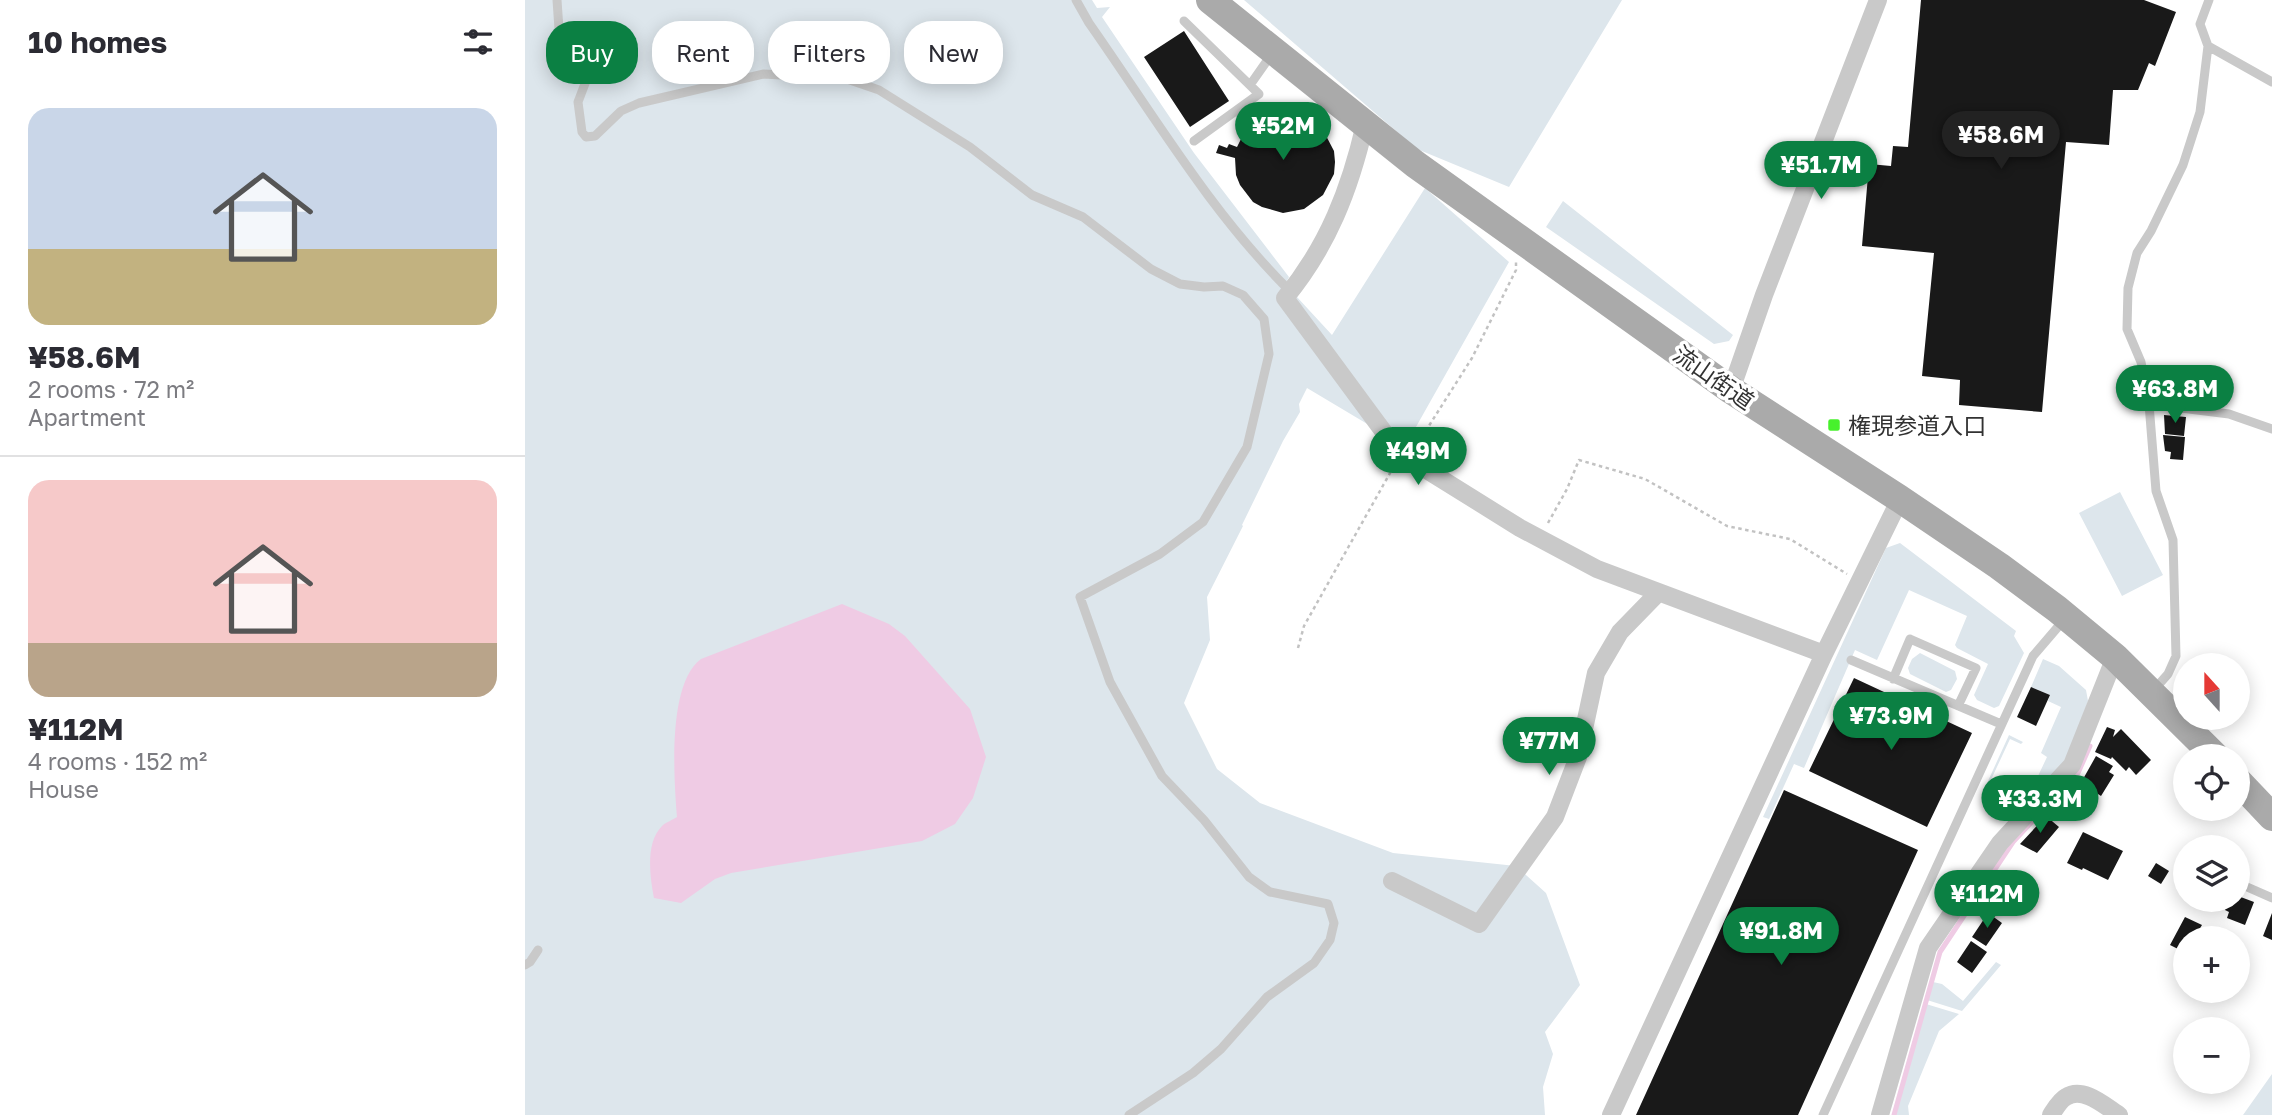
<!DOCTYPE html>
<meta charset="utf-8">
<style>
body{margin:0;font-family:"Golos Text","Noto Sans JP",sans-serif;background:#f7f7f7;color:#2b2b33;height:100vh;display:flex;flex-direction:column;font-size:26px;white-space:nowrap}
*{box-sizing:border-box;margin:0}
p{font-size:23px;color:#7c7c81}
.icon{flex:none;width:38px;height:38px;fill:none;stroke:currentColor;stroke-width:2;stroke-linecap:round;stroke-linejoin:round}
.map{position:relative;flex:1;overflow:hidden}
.panel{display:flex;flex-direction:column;background:#fff;width:525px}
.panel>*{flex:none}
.banner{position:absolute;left:21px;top:21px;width:665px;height:63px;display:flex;gap:14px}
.needle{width:46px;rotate:339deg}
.buttons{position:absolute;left:1648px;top:653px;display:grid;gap:14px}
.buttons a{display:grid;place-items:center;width:77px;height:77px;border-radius:50%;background:#fff;box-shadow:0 4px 18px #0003;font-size:35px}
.price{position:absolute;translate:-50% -60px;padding:0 16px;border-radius:24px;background:#0b8043;color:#fff;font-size:23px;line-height:46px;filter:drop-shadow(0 2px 4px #0008)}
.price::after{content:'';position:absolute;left:50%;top:42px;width:21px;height:16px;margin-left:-10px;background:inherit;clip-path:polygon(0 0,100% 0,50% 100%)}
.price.active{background:#222;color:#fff}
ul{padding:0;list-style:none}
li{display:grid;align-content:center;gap:14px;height:371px;padding:0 28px}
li+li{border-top:2px solid #e1e1e2}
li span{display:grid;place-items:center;height:217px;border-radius:21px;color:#555}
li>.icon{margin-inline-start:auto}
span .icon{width:126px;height:126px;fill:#fffc;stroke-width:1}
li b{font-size:30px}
h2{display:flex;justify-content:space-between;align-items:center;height:84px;padding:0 28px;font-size:30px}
.chip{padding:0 24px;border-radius:28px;background:#fff;box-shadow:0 4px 18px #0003;font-size:24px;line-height:63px}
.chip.active{background:#0b8043;color:#fff}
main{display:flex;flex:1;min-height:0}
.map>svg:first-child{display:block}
.green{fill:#dde6ec}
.water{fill:#efcbe4}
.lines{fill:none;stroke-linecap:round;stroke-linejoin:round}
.stream{stroke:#efcbe4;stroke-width:5}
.building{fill:#191919}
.path{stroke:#c2c2c2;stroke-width:2.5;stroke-dasharray:3.5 3.5;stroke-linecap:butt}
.lane{stroke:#c9c9c9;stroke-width:9}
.street{stroke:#c9c9c9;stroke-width:18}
.primary{stroke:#aaa;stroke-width:28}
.poi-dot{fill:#47f12c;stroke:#fff;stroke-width:2.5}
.labels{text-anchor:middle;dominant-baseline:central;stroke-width:7;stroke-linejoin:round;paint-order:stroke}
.street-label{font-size:23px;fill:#323232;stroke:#fff}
.poi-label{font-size:23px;fill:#323232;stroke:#fff;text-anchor:start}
</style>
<main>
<section class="panel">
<h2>10 homes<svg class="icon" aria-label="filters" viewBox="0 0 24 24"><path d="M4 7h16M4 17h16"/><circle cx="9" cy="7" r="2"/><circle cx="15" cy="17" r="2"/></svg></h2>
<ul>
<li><span style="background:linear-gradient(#c9d6e8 65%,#c2b280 0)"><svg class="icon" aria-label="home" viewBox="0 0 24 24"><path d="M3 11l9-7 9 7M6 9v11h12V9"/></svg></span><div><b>¥58.6M</b><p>2 rooms · 72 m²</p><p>Apartment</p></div></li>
<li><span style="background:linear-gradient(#f6c9c9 75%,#b9a48a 0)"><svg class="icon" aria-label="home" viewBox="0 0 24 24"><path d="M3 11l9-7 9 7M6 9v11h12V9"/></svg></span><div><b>¥112M</b><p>4 rooms · 152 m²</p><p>House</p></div></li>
</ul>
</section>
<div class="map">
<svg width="1747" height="1115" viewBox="0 0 1747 1115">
<rect width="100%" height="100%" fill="#fff"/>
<path class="green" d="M0,0H567L572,8L585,7L577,17L669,153L764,277L760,284L807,335L900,188L984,262L887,434L844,425L782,388L774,404L775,412L758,441L717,525L718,526L682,597L685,640L659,703L692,769L735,803L868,853L991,866L1021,893L1055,985L1020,1032L1028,1054L1018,1087L1020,1115H0Z
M719,0H1097L984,187L892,149Z
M1038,201L1208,335L1204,341L1189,344L1021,227Z
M1595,492L1638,575L1597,596L1554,513Z
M1375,543L1491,631L1489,636L1499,653L1474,706L1469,708L1452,700L1449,695L1463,664L1432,648L1430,645L1442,616L1384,590L1352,660L1330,650L1279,768L1269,764L1244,819L1238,817L1361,548Z
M1395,653L1430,671L1432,679L1426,690L1421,692L1385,674L1383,668L1387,659Z
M1518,659L1534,666L1561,690L1563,701L1542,763L1506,800L1494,795L1488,808L1458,792L1484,735L1498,742L1496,744L1485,739L1464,784L1476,790L1474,795L1487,801L1492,790L1504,795L1522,757L1516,753L1536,707L1523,701L1525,695L1506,687Z
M1471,962L1476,965L1437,1011L1402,1000L1408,982L1417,984L1438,1001Z
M1401,1004L1434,1014L1414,1031L1383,1106L1384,1115H1370Z
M1747,1074V1115H1718Z"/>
<path class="water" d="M317,604L364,624L380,636L445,709L461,757L448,798L430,824L397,841L206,873L190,879L156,903L129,898C125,877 120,843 137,826C141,822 148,820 152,817C149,779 142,684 176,659Z"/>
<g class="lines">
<path class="stream" d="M1369,1115L1415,952L1488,842L1553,773L1565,746"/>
</g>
<path class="building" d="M1396,0H1619L1651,12L1630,66L1624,63L1613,90H1588L1584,145L1541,142L1517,412L1434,405L1435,380L1397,376L1409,253L1337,246L1344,164L1366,166L1368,146L1383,147Z
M659,31L704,101L665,127L619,57Z
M756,112L779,116L798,130L809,151L810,162L809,174L798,195L779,209L758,213L737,207L728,202L715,185L711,175L710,158L691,153L694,145L702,148L704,144L712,147L719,133L727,125L746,114Z
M1639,415L1661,417L1659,436L1640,434Z
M1638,435L1660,437L1658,460L1645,459L1646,452L1640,451Z
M1329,678L1447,733L1402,827L1284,771Z
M1506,687L1525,695L1511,726L1492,717Z
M1582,727L1590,730L1588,737L1596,729L1626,760L1611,775L1604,767L1601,771L1587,757L1586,759L1570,752Z
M1571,756L1588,766L1584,772L1589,775L1576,796L1573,794L1571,799L1553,788Z
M1259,790L1393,850L1273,1115H1111Z
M1521,816L1534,827L1512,853L1495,844Z
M1558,832L1598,851L1583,880L1558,868L1557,870L1542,863Z
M1631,863L1644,871L1636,884L1623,876Z
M1713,896L1729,902L1720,925L1702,918L1704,912L1700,910L1704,900H1713Z
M1463,913L1477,923L1461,946L1447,937Z
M1747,913V940L1738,936Z
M1660,917L1677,925L1674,930L1680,933L1677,938H1661V953L1645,945Z
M1446,941L1462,952L1447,973L1432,962Z"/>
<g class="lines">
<path class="path" d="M893,443L947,358L991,270V262
M1023,523L1042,489L1054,460L1120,479L1202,526L1265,539L1322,574
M773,648L779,626L869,466"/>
<path class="lane" d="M32,0L34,29L52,70L61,81
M551,0L564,23C628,114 686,213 765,291
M659,21L734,94L669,141
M1683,46L1747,82
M71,58L69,72L61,81L53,102L57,132L61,137L70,136L96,111L114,103L239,74L322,79L354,90L445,147L507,195L558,217L626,269L655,284L679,287L698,286L718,295L739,319L744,354L722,447L678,522L635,554L555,597L585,682L637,776L679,820L724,877L745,892L803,904L809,923L805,940L789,963L742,997L696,1049L668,1073L604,1115
M725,85L746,55
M1624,404L1704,414L1747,429
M1326,660L1476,724
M1368,679L1385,639L1451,668L1433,706
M1628,691L1643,674L1651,656L1648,540L1631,491L1624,404L1616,362L1602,329L1603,288L1612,253L1626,231L1658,165L1675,112L1683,46L1675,24L1684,0
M1713,883L1747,898
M0,965L5,962L13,950
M1298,1115L1508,656L1538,621"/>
<path class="street" d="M840,124C825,189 803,246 760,298L861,435L889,462L995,528L1072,569L1299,654
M1206,390L1239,295L1353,0
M867,881L954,924L1030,817L1053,757L1071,673L1095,632L1133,593
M1086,1115L1299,654L1375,499
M1355,1115L1403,948L1475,843L1547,765L1590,657
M1526,1115C1530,1109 1535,1100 1541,1097C1558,1086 1580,1106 1594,1115"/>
<path class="primary" d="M685,0L890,164L1206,390L1375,499L1474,566L1532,609L1590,657L1690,756
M1713,781L1747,817"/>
</g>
<rect class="poi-dot" x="1302" y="418" width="14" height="14" rx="3.5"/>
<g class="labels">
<g class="street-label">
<text transform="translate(1189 377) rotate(35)">流山街道</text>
</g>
<g class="poi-label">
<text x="1323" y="425">権現参道入口</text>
</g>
</g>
</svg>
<div class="buttons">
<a><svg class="needle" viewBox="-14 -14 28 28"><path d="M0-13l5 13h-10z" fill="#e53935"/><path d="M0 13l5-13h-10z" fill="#7c7c81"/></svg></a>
<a><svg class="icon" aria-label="locate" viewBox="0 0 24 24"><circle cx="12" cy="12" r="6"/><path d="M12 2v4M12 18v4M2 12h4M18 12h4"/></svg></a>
<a><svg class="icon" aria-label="layers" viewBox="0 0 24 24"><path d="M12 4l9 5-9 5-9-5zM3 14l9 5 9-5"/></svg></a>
<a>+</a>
<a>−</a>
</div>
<b class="price" style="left:758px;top:162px">¥52M</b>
<b class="price active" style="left:1476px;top:171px">¥58.6M</b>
<b class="price" style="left:1296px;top:201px">¥51.7M</b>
<b class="price" style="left:1650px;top:425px">¥63.8M</b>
<b class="price" style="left:893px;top:487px">¥49M</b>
<b class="price" style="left:1366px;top:752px">¥73.9M</b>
<b class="price" style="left:1024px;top:777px">¥77M</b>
<b class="price" style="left:1515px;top:835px">¥33.3M</b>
<b class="price" style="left:1462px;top:930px">¥112M</b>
<b class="price" style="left:1256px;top:967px">¥91.8M</b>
<div class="banner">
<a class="chip active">Buy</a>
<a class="chip">Rent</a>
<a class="chip">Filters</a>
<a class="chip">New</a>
</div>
</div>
</main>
